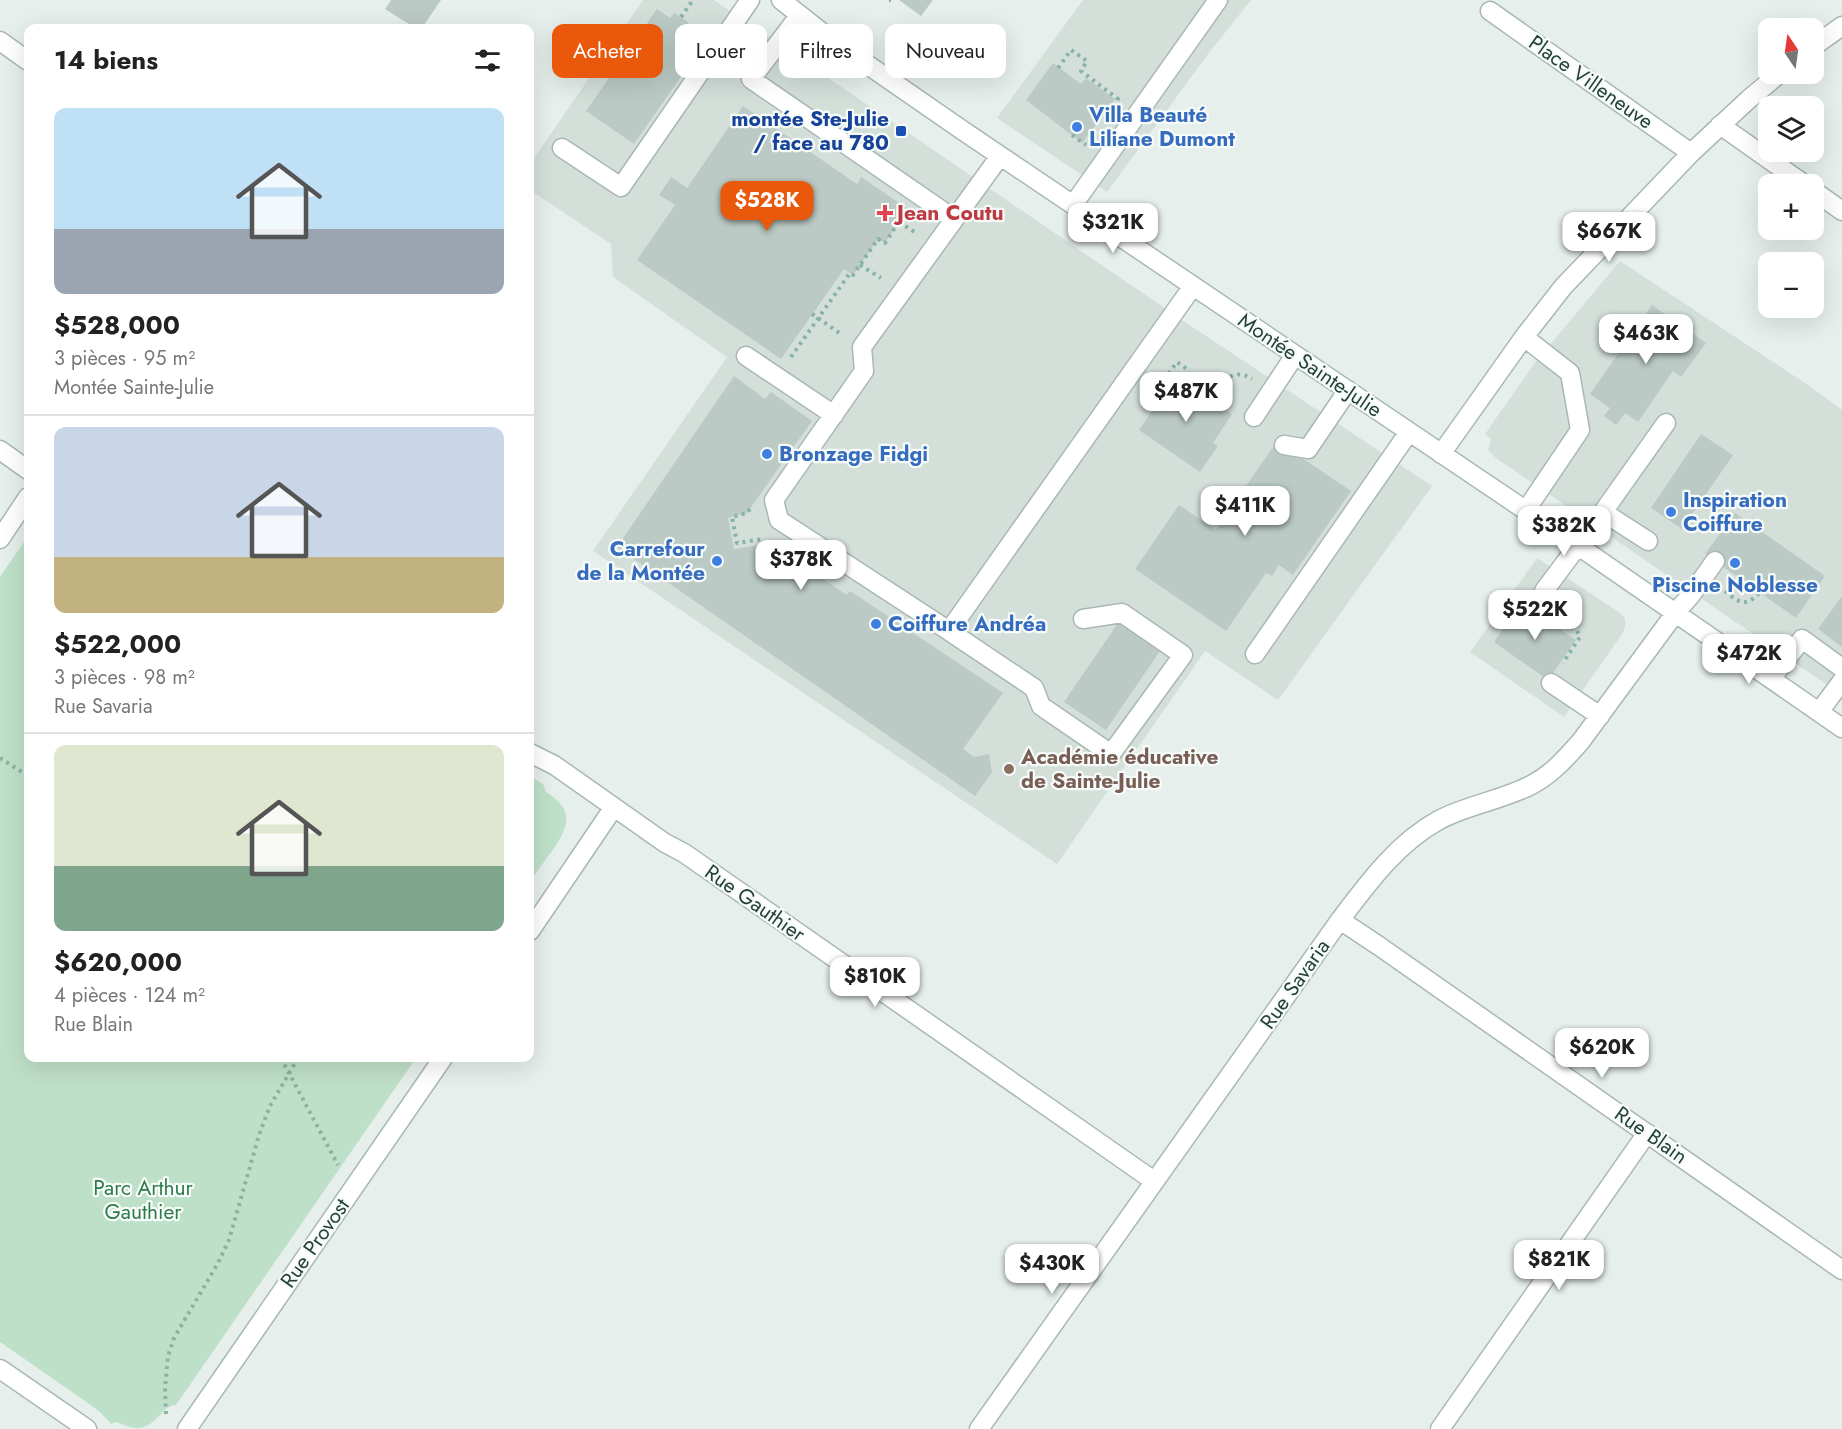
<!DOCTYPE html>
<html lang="fr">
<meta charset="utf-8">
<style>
body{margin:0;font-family:Jost,sans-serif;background:#f6f6f6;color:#222;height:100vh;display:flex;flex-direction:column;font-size:22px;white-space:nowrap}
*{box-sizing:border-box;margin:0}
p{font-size:20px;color:#767676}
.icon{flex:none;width:33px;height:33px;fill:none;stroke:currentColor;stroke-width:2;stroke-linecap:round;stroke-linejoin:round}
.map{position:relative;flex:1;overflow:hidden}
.drawer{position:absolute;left:24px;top:24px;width:510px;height:1038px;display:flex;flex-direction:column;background:#fff;border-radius:12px;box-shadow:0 6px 24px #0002}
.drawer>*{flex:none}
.banner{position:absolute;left:552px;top:24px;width:570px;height:54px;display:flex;gap:12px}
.needle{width:39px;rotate:347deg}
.fabs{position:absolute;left:1758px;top:18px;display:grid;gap:12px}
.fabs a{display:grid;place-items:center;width:66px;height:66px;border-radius:12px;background:#fff;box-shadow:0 6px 24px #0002;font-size:30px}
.price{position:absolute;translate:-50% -51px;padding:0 14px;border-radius:12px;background:#fff;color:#222;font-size:20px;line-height:39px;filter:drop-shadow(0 2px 3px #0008)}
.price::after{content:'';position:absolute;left:50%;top:36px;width:18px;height:14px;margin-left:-9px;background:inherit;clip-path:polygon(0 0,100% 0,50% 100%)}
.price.selected{background:#ea580c;color:#fff}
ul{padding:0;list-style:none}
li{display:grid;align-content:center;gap:12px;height:318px;padding:0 30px}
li+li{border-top:2px solid #e0e0e0}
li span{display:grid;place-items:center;height:186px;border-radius:12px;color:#555}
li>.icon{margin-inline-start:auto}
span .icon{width:108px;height:108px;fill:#fffc;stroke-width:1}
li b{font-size:26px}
h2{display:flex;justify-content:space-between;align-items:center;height:72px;padding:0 30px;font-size:26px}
.pill{padding:0 21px;border-radius:12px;background:#fff;box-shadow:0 6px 24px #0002;font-size:21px;line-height:54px}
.pill.selected{background:#ea580c;color:#fff}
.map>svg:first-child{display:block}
.built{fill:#d4dfda}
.green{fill:#bfe0c8}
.building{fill:#bbcac4}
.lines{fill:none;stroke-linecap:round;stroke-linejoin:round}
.minor-casing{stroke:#a8b8b2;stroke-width:21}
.path{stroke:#86b3a5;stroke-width:4;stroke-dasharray:3 4.5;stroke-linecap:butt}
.minor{stroke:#fff;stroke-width:18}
.shop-dot{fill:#3f7fe0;stroke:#f7fbf9;stroke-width:2}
.transit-dot{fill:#1a4fb4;stroke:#f7fbf9;stroke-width:2}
.health-dot{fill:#e0444e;stroke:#f7fbf9;stroke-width:2}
.education-dot{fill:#8d6e63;stroke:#f7fbf9;stroke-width:2}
.labels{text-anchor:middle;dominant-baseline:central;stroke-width:4.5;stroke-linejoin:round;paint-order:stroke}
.street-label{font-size:21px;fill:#24423a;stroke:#f7fbf9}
.shop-label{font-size:21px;font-weight:bold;fill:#366cbe;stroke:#f7fbf9;text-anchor:start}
.transit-label{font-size:21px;font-weight:bold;fill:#164399;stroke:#f7fbf9;text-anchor:end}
.health-label{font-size:21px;font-weight:bold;fill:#be3a42;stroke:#f7fbf9;text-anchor:start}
.education-label{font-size:21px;font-weight:bold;fill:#785e54;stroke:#f7fbf9;text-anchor:start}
.park-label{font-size:21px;fill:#2d7a4b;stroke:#f7fbf9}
</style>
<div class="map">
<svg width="1842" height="1429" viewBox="0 0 1842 1429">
<rect width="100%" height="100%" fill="#e6efeb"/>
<path class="built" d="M643,0H714L1188,324L1432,486L1278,700L1205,651L1057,864L593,551L727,357L613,277L611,244L530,190V164Z
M1083,0H1251L1208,54L1107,192L997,118Z
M1620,261L1808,385L1842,410V695L1496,458L1488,450L1491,439L1485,434L1534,364Z
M1537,558L1620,613L1625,619V627L1622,634L1564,717L1470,652Z"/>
<path class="green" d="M28,536V1058H416L176,1405C162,1404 157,1429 135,1428C128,1427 122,1424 116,1422L111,1424L100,1412L85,1401L0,1342V577Z
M530,776L543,784L546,792C575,810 569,826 552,851C544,861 537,872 530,882Z"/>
<path class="building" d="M391,0H441L422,28H415L385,9Z
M899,0H933L921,16Z
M657,9L670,18L674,13L681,17L689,23L686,29L700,39L689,55L694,58L634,144L586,111Z
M1053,63L1081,84L1086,78L1115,99L1082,143L1026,100Z
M743,106L857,184L861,177L908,209L885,243L878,239L853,275L844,269L781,359L637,260L675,205L659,195L671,177L687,188Z
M1652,305L1706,343L1681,377L1673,371L1638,422L1625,413L1616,425L1604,416L1610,408L1590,394Z
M1176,375L1232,414L1213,443L1218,446L1200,472L1139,430Z
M734,376L765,399L771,392L812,421L747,513L728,518L734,549L760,545L771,552L775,547L847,595L850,591L1003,693L963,749L974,757L989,754L992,772L975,796L617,547Z
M1701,434L1733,455L1682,529L1651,508Z
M1277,441L1351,491L1293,575L1279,565L1272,576L1266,573L1226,631L1135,569L1179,505L1216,530Z
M1735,513L1825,576L1796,618L1705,554Z
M1842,596V647L1818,629Z
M1521,603L1576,640L1548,680L1494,642Z
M1118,623L1160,651L1106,730L1064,702Z"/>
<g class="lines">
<defs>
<path id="minor" d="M781,0L829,38L962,130L1577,545L1842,728
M1490,11L1691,153
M799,16L751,79L954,219
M0,41L28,61
M1814,46L1842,26
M1720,125L1804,184
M562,148L621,187L750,0
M1000,156L862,347L864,371L774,500L779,520L949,631L1193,286
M1814,191L1842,211
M1073,205L1218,0
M1524,337L1570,373L1580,430L1526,510
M746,356L834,415
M1254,417L1295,355
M1284,445L1308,449L1348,390
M0,450L28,470
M1441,454L1524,337L1563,287L1691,153L1749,99L1779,74
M1603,512L1648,541
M0,539L28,497
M1544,591L1603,512L1666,423
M949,631L1034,688L1041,706L1111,754L1183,655L1122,613L1083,619
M1255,654L1409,432
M1771,679L1802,639L1842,668
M1551,683L1600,716
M1819,712L1842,681
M530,753L554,765L665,843L684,853L1154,1181
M1340,920L1379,946L1842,1270
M530,931L614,807
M0,1369L87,1429
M187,1429L443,1058
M979,1429L1340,920C1368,883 1397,843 1439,820C1469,804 1504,800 1533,784C1552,774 1567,757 1581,741L1676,612L1691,595L1715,561
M1440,1429L1647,1133"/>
</defs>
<use href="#minor" class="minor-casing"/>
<path class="path" d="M889,0H891
M681,17L693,0
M1058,68L1071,50L1087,61L1081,71L1118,99L1117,100
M1072,135L1086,145
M899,222L916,233
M860,265L881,278
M812,314L841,334
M791,357L850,273L853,275L878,239L885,243L904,214
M1170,384L1164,380L1177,362L1190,371
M1209,398C1220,384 1233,366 1252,379
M750,509L747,513L732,517L737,543L763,539
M1725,591C1739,603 1746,608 1760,592
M1553,613L1577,631L1580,637L1563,663
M1559,618L1571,601
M0,758L28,776
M281,1058L338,1165
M166,1414L165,1389L168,1356L174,1338L218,1263L229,1240L259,1135L270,1106L298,1058"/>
<use href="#minor" class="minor"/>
</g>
<g class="shop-dot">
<circle cx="1077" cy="127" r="6"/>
<circle cx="767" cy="454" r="6"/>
<circle cx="1671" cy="512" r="6"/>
<circle cx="717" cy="561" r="6"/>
<circle cx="1735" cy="563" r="6"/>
<circle cx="876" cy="624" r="6"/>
</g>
<rect class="transit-dot" x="895" y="125" width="12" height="12" rx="3"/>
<path class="health-dot" d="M882 204h6v6h6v6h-6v6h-6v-6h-6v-6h6z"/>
<circle class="education-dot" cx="1009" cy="769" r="6"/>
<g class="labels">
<g class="street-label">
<text transform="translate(1591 82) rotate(35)">Place Villeneuve</text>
<text transform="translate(1310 365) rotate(34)">Montée Sainte-Julie</text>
<text transform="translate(755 903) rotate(35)">Rue Gauthier</text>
<text transform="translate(1295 984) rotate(-55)">Rue Savaria</text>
<text transform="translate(1651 1135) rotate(35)">Rue Blain</text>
<text transform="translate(315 1243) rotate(-55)">Rue Provost</text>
</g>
<g class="shop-label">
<text x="1089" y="115">Villa Beauté<tspan x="1089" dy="24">Liliane Dumont</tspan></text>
<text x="779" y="454">Bronzage Fidgi</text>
<text x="1683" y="500">Inspiration<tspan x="1683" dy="24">Coiffure</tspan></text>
<text x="705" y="549" text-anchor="end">Carrefour<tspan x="705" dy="24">de la Montée</tspan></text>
<text x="1735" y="585" text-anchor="middle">Piscine Noblesse</text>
<text x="888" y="624">Coiffure Andréa</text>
</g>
<g class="transit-label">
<text x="889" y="119">montée Ste-Julie<tspan x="889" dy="24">/ face au 780</tspan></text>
</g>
<g class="health-label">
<text x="897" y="213">Jean Coutu</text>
</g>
<g class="education-label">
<text x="1021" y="757">Académie éducative<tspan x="1021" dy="24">de Sainte-Julie</tspan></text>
</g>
<g class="park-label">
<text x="143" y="1188">Parc Arthur<tspan x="143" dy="24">Gauthier</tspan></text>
</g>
</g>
</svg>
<div class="fabs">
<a><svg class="needle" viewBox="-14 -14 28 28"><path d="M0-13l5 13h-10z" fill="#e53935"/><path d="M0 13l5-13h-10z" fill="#767676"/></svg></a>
<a><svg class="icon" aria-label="layers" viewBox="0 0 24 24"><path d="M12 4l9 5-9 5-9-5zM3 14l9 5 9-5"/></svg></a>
<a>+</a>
<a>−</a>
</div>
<b class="price selected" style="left:767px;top:232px">$528K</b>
<b class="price" style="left:1113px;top:254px">$321K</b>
<b class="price" style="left:1609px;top:263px">$667K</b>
<b class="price" style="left:1646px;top:365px">$463K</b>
<b class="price" style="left:1186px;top:423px">$487K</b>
<b class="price" style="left:1245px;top:537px">$411K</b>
<b class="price" style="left:1564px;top:557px">$382K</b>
<b class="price" style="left:801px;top:591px">$378K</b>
<b class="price" style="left:1535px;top:641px">$522K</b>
<b class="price" style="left:1749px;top:685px">$472K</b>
<b class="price" style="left:875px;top:1008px">$810K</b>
<b class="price" style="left:1602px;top:1079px">$620K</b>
<b class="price" style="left:1559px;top:1291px">$821K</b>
<b class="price" style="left:1052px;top:1295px">$430K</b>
<div class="banner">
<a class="pill selected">Acheter</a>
<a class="pill">Louer</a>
<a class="pill">Filtres</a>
<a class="pill">Nouveau</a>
</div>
<section class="drawer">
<h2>14 biens<svg class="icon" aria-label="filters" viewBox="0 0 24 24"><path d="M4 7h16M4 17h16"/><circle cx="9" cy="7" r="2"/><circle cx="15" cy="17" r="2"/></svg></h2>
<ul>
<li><span style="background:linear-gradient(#bfe0f5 65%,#9aa5b1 0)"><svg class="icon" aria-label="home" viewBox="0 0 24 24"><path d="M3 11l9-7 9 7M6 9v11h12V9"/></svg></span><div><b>$528,000</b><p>3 pièces · 95 m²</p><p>Montée Sainte-Julie</p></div></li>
<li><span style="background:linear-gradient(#c9d6e8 70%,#c2b280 0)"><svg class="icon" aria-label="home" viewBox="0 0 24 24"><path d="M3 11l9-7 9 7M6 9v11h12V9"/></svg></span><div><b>$522,000</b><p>3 pièces · 98 m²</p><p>Rue Savaria</p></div></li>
<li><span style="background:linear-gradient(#dfe7d0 65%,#7fa58c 0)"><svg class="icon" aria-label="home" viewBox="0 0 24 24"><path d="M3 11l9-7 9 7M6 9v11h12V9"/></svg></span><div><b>$620,000</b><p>4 pièces · 124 m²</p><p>Rue Blain</p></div></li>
</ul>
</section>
</div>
